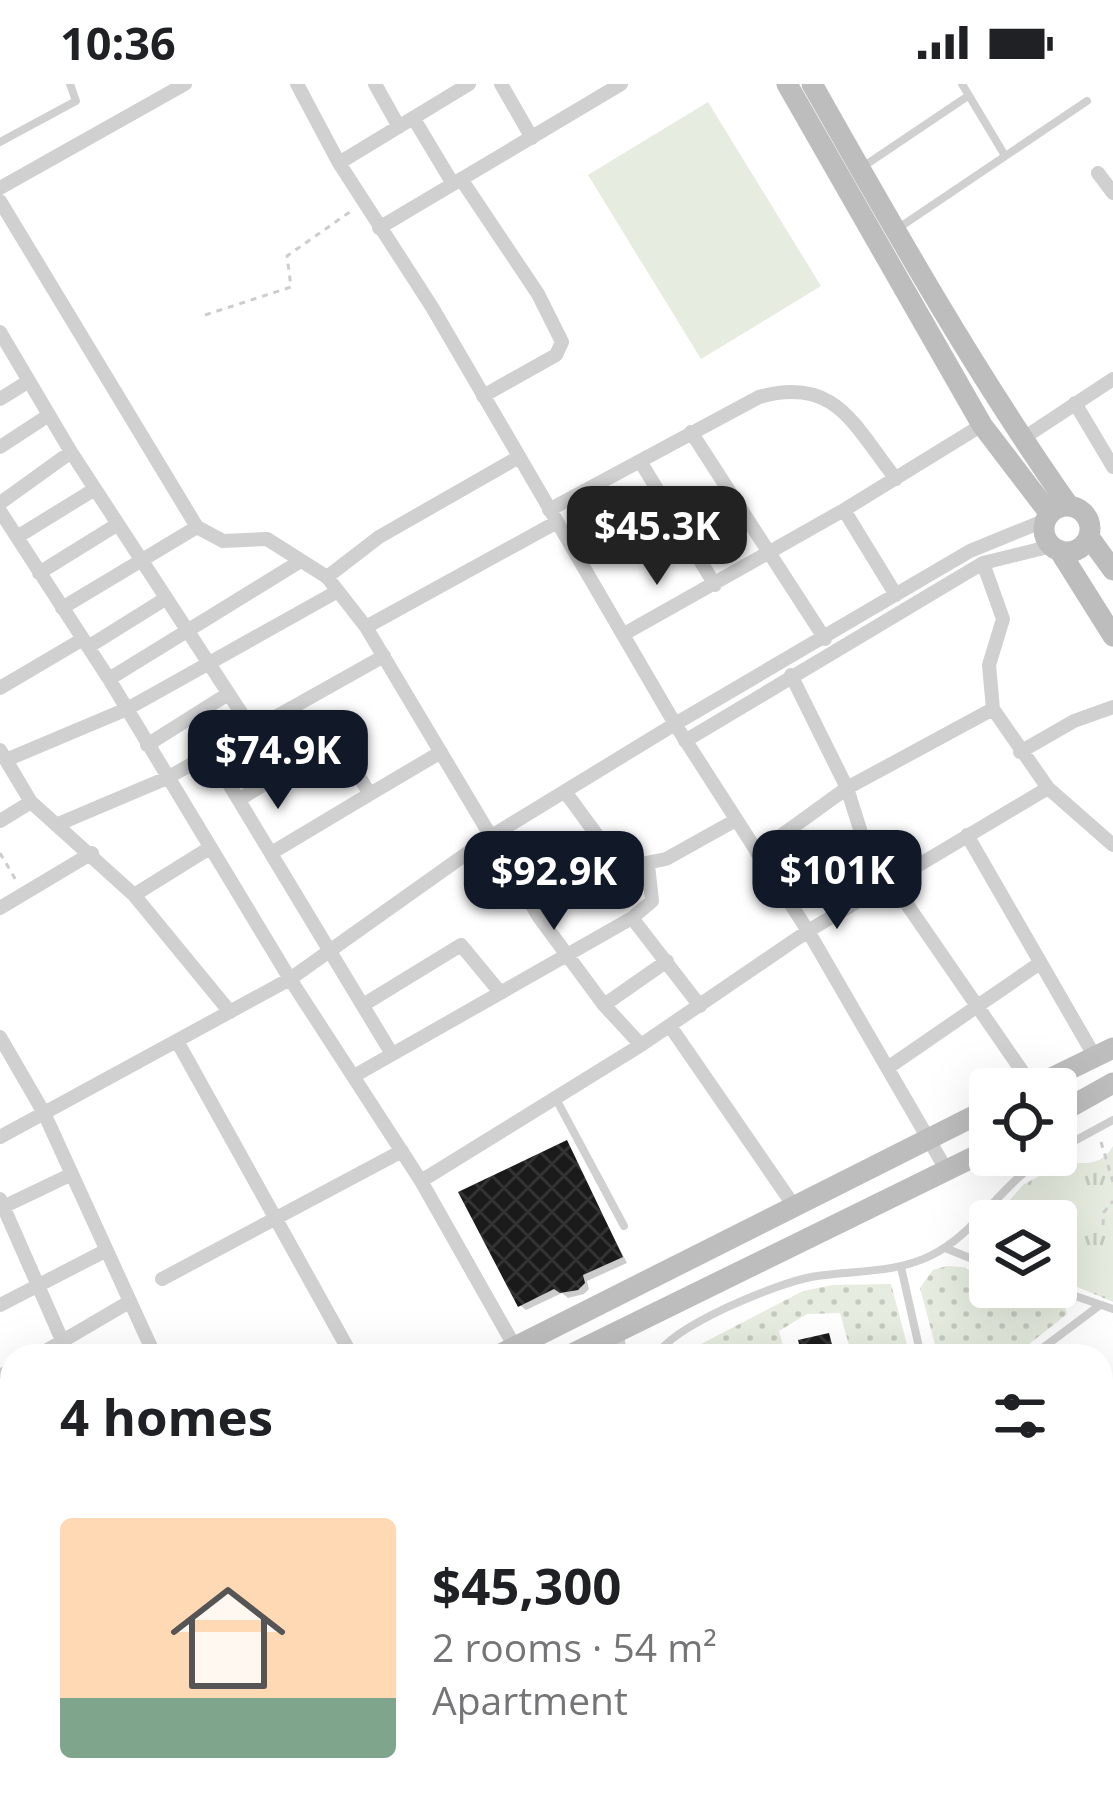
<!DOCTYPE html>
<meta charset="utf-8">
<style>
body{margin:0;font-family:"Open Sans",sans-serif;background:#f2f2f2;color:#202124;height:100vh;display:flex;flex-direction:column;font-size:45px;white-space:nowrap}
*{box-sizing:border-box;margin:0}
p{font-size:39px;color:#757577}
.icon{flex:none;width:66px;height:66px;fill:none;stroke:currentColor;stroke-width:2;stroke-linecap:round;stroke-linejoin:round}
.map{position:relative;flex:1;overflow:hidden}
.sheet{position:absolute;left:0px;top:1260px;width:1113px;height:471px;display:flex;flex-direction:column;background:#fff;border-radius:36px 36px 0 0;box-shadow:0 12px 48px #0002}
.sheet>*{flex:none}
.fabs{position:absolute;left:969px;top:984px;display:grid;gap:24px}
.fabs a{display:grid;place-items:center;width:108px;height:108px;border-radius:12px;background:#fff;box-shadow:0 12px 48px #0002;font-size:60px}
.price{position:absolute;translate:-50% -102px;padding:0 27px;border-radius:24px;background:#111827;color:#fff;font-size:39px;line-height:78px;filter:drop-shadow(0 3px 6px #0008)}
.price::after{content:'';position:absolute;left:50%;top:72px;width:36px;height:27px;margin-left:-18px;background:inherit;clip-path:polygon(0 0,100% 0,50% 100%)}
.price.active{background:#222;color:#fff}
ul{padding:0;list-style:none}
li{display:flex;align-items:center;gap:36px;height:300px;padding:0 60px}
li span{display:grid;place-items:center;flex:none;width:336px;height:240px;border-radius:12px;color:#555}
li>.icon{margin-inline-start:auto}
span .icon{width:144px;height:144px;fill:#fffc;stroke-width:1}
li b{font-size:51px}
h2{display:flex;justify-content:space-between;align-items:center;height:144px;padding:0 60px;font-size:51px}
.status{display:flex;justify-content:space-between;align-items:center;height:84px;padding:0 60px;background:#fff;direction:ltr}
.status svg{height:33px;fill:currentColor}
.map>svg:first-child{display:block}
.grass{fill:url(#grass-dots)}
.park{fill:url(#park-tufts)}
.pitch{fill:#e6ecdf}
.shadow{fill:#0003}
.building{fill:url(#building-cross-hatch)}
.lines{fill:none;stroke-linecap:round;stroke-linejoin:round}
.path{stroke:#cdcdcd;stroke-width:3;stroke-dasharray:6 6;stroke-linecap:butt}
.lane{stroke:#d0d0d0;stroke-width:8}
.street{stroke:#d0d0d0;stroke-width:14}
.secondary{stroke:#bdbdbd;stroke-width:21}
</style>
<div class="status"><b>10:36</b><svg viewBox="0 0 49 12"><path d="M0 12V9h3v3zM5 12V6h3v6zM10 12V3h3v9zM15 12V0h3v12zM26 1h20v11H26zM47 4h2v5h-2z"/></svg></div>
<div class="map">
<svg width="1113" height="1730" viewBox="0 0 1113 1730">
<defs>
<pattern id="grass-dots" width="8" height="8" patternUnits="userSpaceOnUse" patternTransform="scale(3)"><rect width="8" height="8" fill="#e6ecdf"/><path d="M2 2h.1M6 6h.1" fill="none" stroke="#c6cbc0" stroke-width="1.8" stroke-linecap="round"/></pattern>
<pattern id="park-tufts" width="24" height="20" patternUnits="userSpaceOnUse" patternTransform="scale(3)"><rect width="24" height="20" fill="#e6ecdf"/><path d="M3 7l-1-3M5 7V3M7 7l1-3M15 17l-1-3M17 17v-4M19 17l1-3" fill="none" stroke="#c6cbc0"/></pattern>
<pattern id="building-cross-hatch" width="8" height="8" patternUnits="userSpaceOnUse" patternTransform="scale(3)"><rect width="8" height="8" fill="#1a1a1a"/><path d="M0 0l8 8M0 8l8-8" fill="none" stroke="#333"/></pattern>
</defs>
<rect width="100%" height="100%" fill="#fff"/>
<path class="grass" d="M947,1182L962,1183L990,1194V1203H1012L1065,1224L1067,1230L1014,1272H938L920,1204L933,1186Z
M891,1200L910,1272H852L840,1229L807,1230L779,1247L786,1272H678L803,1207L833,1201Z
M902,1719H977L973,1730H890Z"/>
<path class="park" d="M1113,1062V1218L1056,1194V1137H991L1023,1101L1066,1077C1085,1081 1102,1081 1113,1062Z"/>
<path class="pitch" d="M708,18L821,202L701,275L588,91Z"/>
<path class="shadow" d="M566,1060L627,1179L587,1197L589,1205L584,1210L568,1214L562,1209L526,1226L520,1221Z
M300,1719H334L339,1724L337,1730H298Z"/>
<path class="building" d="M567,1056L623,1173L583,1191L585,1199L578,1206L560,1209L554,1205L518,1223L458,1108Z
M829,1249L835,1272H802L798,1256Z
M202,1719H227L229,1730H205Z
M300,1719H328L323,1730H296Z
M522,1719H551L556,1730H528Z"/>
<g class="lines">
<path class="path" d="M205,231L291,203L287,172L354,125
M0,769L17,798
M1101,1058L1113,1098
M1103,1141L1104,1128L1113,1117
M124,1719L129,1730"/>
<path class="lane" d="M962,0L1004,70
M0,58L76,17L70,0
M861,84L968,12
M900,143L1087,17
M556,1015L624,1142
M1056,1067L1113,1036
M945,1164L990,1182
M901,1183L921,1272
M1049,1203L1113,1225
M656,1272C674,1241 775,1200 811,1193C851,1186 893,1190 930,1172C977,1150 1001,1098 1049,1071
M1032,1272L1100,1221
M1101,1589L1113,1580
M386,1719L402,1730
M437,1719L453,1730
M571,1719L575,1730
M726,1719L728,1730
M283,1730L286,1719
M402,1730L417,1719
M453,1730L467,1719
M982,1730L986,1719"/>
<path class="street" d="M297,0L339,79L432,223L675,640L808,847L947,1087
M375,0L399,43
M501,0L532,54
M414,35L453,100
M339,79L469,0
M1098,89L1113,109
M461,95L538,210L562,258L556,271L483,312
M0,104L185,0
M0,117L197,443L223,457L267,455L327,493L366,543L539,833L604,921L641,961
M379,144L621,0
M0,248L71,368L251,644
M0,315L29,297
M1075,319L1113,383
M691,348L825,555
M1022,355L1113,295
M0,363L49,331
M640,377L715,501
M0,419L71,368
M549,426L759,313C836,291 854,342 896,395
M844,426L896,511
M0,427L109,595L290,895L421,1097L515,1263
M17,453L95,405
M983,479L1003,535L989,581L993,625L1048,704L1113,761
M39,489L118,440
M327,493L379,453L519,373
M62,524L197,443
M366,543L557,438
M624,550L844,426L982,341
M88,563L165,515
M791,591L847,704L864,758L1033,1003
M109,595L299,478
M0,604L83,555
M685,657L983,479L1052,462
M147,661L228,610
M0,666L31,718L134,811L230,928
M209,667L392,970
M1020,668L1074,637L1113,623
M6,676L127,625L338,507
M566,709L621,784
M240,715L326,662L341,664L370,710L441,668
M0,737L31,718
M56,741L167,694L384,572
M967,751L1095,973
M273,768L370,710
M757,769L847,704L993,625
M134,811L208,765
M0,824L92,769
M539,833L621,784L666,775L736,736
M632,834L700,922
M363,921L461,861L499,907
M604,921L667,877
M670,942L794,1122
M0,953L44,1029L155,1272
M177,957L352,1272
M889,983L1040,879
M354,992L632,834L652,817L648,781
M0,1053L290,895L490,753L675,640L970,467L1046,436
M421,1097L641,961L808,847L1048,704
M0,1115L69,1272
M3,1123L72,1090
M162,1195L402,1067
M0,1221L105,1167
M616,1249L621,1272
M37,1272L129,1218
M0,1292L12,1285
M0,1323L12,1349
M0,1358L12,1383
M0,1448L12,1441
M701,1719L704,1730"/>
<path class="secondary" d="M787,0L982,341L1050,430
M812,0C893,143 974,287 1069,422
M1044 445a23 23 0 1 1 46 0a23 23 0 1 1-46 0Z
M1089,453L1113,486
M1059,466L1113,552
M1029,1005L1113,964
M1056,1031L1113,999
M497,1272L990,1024
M568,1272L990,1065
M0,1512L12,1506
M0,1547L12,1541"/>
</g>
</svg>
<div class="fabs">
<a><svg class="icon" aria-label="locate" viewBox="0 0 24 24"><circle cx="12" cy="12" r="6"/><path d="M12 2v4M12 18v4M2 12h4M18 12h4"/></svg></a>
<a><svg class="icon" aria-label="layers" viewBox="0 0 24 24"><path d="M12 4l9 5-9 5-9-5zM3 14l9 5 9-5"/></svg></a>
</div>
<b class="price active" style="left:657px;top:504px">$45.3K</b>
<b class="price" style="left:278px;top:728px">$74.9K</b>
<b class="price" style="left:837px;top:848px">$101K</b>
<b class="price" style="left:554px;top:849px">$92.9K</b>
<section class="sheet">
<h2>4 homes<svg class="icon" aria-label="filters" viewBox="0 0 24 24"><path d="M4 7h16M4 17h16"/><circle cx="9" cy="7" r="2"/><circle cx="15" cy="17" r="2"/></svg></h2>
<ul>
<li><span style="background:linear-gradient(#ffd9b3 75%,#7fa58c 0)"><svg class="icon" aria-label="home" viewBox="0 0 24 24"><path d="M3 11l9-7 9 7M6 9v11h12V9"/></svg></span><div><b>$45,300</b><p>2 rooms · 54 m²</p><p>Apartment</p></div></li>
</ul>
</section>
</div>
